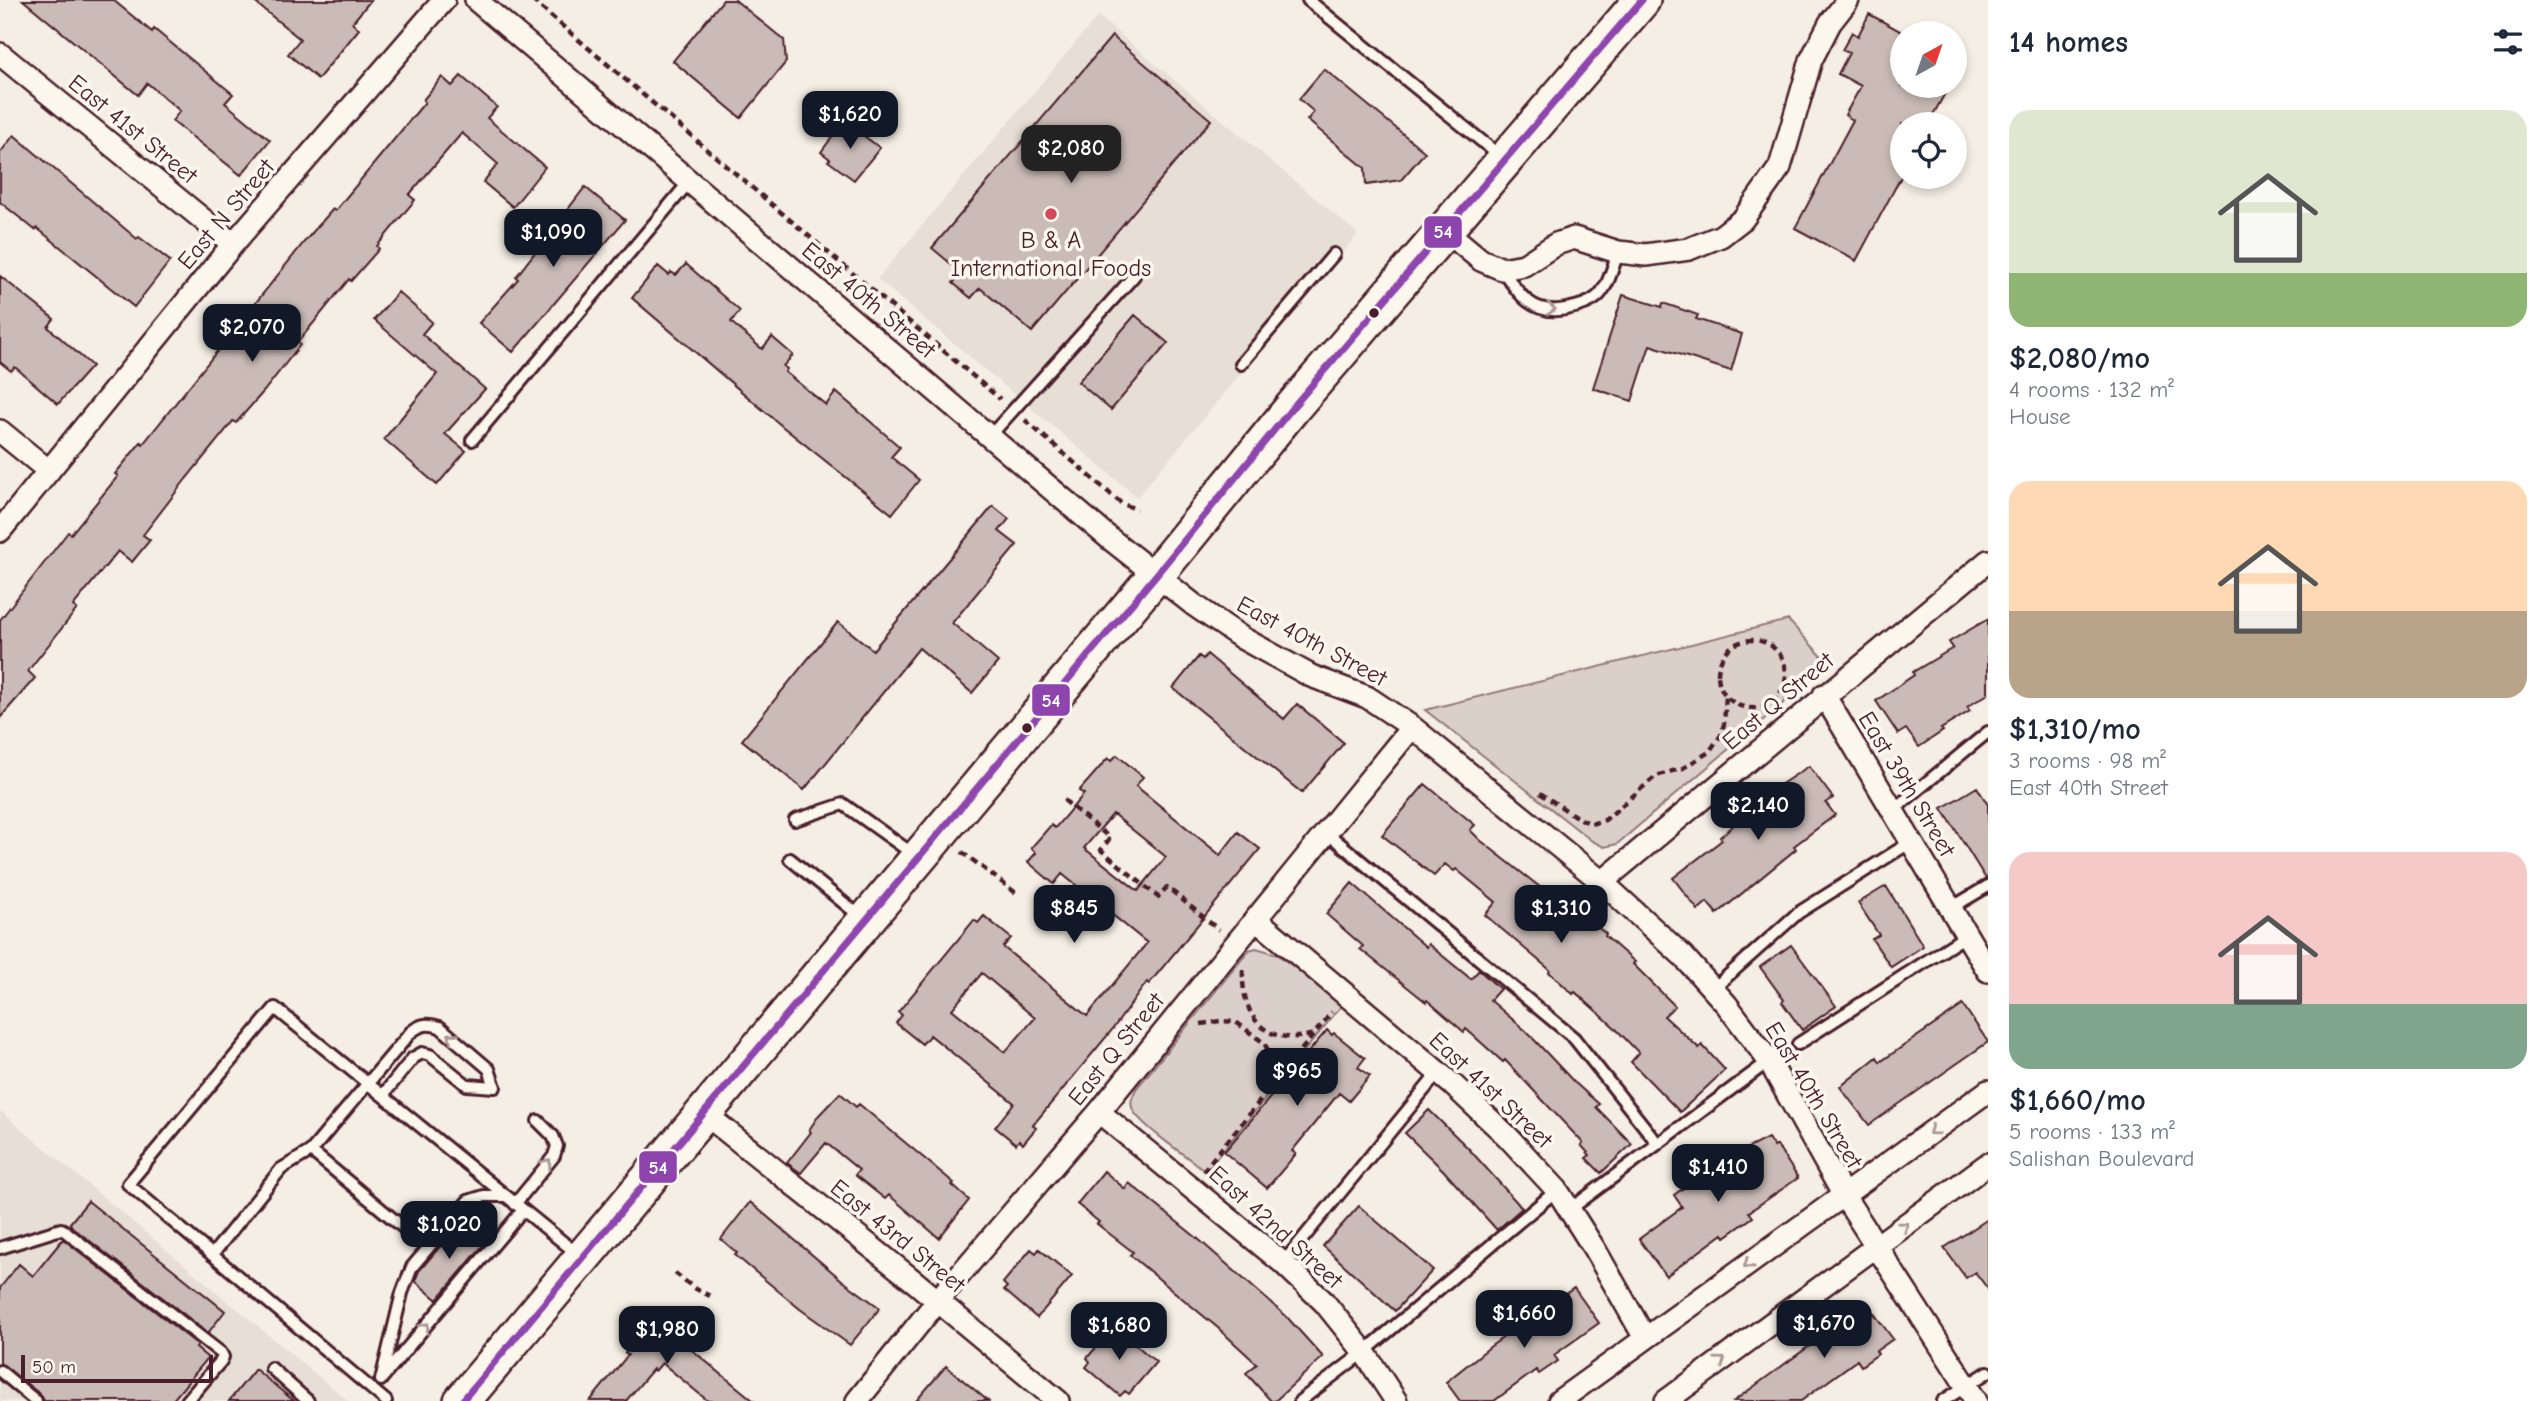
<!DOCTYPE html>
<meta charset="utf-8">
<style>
body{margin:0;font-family:"Comic Neue",sans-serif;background:#f6f6f7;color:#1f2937;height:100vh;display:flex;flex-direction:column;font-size:26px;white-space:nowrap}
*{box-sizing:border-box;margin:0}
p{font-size:23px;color:#747a83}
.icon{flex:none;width:38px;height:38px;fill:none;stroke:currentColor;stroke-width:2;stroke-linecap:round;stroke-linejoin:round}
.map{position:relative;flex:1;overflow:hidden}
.side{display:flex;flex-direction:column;background:#fff;width:560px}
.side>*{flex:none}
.needle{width:46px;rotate:40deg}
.buttons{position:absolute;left:1890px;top:21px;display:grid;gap:14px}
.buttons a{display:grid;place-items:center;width:77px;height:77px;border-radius:50%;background:#fff;box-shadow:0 4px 10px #0003;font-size:35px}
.scale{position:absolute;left:21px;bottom:18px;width:192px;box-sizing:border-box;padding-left:7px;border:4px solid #4a1f2b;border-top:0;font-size:19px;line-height:24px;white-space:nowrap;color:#4a1f2b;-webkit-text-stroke:5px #fbf7ec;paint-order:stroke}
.price{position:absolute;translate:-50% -60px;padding:0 16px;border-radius:14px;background:#111827;color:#fff;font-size:23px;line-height:46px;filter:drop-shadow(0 2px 4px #0008)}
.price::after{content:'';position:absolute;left:50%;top:42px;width:21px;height:16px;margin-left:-10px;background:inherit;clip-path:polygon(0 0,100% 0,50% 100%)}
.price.on{background:#222;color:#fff}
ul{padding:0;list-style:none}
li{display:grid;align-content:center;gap:14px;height:371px;padding:0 21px}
li span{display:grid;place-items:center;height:217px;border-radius:21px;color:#555}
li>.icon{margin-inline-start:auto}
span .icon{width:126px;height:126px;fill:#fffc;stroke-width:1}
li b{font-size:30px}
h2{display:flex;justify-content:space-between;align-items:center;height:84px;padding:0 21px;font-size:30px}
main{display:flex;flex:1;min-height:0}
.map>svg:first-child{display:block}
.built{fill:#e7dfd6}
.green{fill:#dbd0c9;stroke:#92787a;stroke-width:2}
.building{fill:#cabbb6;stroke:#4a1f2b;stroke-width:2;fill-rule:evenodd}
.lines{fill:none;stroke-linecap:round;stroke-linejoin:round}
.lane-casing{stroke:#4a1f2b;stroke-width:16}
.street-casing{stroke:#4a1f2b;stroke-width:26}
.primary-casing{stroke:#4a1f2b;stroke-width:40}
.path{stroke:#4a1f2b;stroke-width:4.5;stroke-dasharray:7 5;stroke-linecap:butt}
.lane{stroke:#fbf7ec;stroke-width:10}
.street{stroke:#fbf7ec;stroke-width:21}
.primary{stroke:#fbf7ec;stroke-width:35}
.bus-1-casing{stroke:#fbf7ec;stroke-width:12}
.bus-1{stroke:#8e44ad;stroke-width:7}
.oneway{stroke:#ab9695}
.poi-dot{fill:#d1495b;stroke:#fbf7ec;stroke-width:2.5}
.bus-dot{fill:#4a1f2b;stroke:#fbf7ec;stroke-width:2.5}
.labels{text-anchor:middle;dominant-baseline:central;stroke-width:7;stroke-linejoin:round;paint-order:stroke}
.street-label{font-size:24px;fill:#4a1f2b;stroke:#fbf7ec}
.poi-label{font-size:24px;fill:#4a1f2b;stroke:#fbf7ec}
.line-badge{stroke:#fbf7ec;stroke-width:2.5}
.badge-label{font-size:19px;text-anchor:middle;font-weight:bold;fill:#fff}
</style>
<main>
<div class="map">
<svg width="1988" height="1401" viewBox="0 0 1988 1401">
<rect width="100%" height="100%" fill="#f4eee4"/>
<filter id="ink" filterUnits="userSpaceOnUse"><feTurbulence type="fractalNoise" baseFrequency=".0143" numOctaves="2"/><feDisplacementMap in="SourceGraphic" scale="14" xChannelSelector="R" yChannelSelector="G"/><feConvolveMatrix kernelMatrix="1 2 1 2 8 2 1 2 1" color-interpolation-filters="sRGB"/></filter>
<g filter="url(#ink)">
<path class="built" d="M1098,16L1358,234L1137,497L877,279Z
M0,1111L260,1328L348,1401H0Z"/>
<path class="green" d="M1788,620L1829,664L1617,844L1604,847L1592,841L1425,710Z
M1256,948L1277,954L1343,1004L1206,1171C1190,1159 1141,1126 1133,1110C1129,1102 1133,1096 1136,1089L1249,950Z"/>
<path class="building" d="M23,0H113L152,32L154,29L233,94L225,103L270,140L241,175L172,121L180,111L147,83L138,95Z
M252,0H371L352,23L359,29L318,79L288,54L300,39Z
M723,0H735L784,40L786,62L741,118L673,61Z
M1869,14L1902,32V86H1949L1928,124H1902V175L1856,261L1795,228L1853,120L1845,115L1861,86L1838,74L1849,53L1842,50L1852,32L1858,36Z
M1112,36L1211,120L1032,332L980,288L971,298L953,283L962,273L932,248Z
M1324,69L1425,152L1401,180L1366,185L1365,168L1307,120L1314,112L1299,99Z
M461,76L497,107L487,118L545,167L513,207L483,182L498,164L462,133L409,195L415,200L377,246L379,249L351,281L349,279L298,342L300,345L264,391L236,423L233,421L186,479L143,535L150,540L132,562L118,551L73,606L77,609L28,671L35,678L0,718V620L68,532L71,534L118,476L115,474L141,442L143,444L305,241L333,209L335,211L425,102L423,100L442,77L452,86Z
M844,121L880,148L854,180L828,161L830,159L821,152Z
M14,135L137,239L139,237L170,261L134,307L37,228L35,230L0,202V153Z
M585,187L625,220L513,352L479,323L518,279L516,277Z
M686,264L740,311L731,322L762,349L772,337L793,355L783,366L787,369L785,372L826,405L836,392L900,447L891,457L919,480L892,514L783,427L632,298L658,266L669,275L671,272L676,275Z
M0,276L54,319L48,327L92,366L58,404L15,367L11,371L0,362Z
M398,292L432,322L422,334L485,389L445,434L466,451L437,485L384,439L437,374L374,320Z
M1623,295L1662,307L1663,303L1698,315L1696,319L1742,334L1731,371L1650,345L1632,401L1593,388Z
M1135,315L1168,343L1111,410L1078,382Z
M993,506L1009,519L999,531L1017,545L952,623L998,662L972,693L919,648L804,790L742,740L838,622L873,650Z
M1988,619V694L1967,707L1970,711L1941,729L1943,731L1919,747L1906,729L1898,734L1876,701L1914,675L1913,672L1953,648L1949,642Z
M1207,654L1284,719L1297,704L1344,743L1302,793L1173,688L1199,656L1203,659Z
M1117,755L1143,777L1136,786L1220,855L1238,832L1260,849L1149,984L1147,982L1112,1030L1033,1125L1036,1128L1023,1144L1019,1140L1016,1144L995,1127L1014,1103L930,1035L922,1044L896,1023L902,1015L898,1012L974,920L978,923L984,916L1011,938L1003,947L1087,1016L1147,943L1062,874L1054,884L1028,862L1036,853L1031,848L1051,825L1055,828L1084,794L1079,791L1108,758L1111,761ZM1113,814L1166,857L1138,891L1084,848ZM982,973L1035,1018L1005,1052L952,1009Z
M1809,766L1833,798L1826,803L1835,815L1794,846L1796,849L1717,914L1707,902L1698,910L1673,878L1722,840L1720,837L1780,785Z
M1425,784L1475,825L1470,830L1480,840L1550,895L1554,891L1606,934L1605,936L1635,962L1633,964L1675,1006L1664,1016L1699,1048L1702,1045L1725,1070L1680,1112L1631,1062L1639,1053L1614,1027L1575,992L1573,994L1549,972L1550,970L1485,915L1496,902L1456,869L1454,871L1445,864L1434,876L1382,835Z
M1977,787L1988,805V878L1986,879L1942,808Z
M1352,883L1426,947L1428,944L1471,979L1479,970L1500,989L1490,1000L1526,1031L1574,1082L1599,1104L1596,1107L1632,1144L1601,1173L1586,1158L1590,1155L1581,1145L1583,1143L1505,1060L1503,1062L1466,1029L1464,1032L1427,1000L1426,1002L1360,949L1363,946L1326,914Z
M1886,886L1923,946L1891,967L1872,939L1879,935L1858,903Z
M1791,945L1836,1006L1802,1030L1782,1002L1784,1000L1760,967Z
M1963,1005L1988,1042L1869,1125L1840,1087L1877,1057L1880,1062Z
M1327,1030L1332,1035L1334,1033L1365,1058L1358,1067L1370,1076L1349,1101L1339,1093L1292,1151L1296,1154L1267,1188L1224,1152Z
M840,1093L856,1107L859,1104L878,1120L954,1183L952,1185L969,1200L939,1238L889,1195L885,1199L855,1175L859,1170L826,1143L801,1173L787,1163L811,1132L809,1130L819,1115Z
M1429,1110L1469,1149L1522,1208L1497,1230L1443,1170L1405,1133Z
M1768,1138L1774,1147L1777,1145L1798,1178L1749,1212L1753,1217L1725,1237L1723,1234L1666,1276L1639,1239L1682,1207L1674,1195L1716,1164L1719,1169L1744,1150Z
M1104,1171L1125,1189L1129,1183L1197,1238L1286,1316L1323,1357L1275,1401H1271L1246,1373L1257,1364L1218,1328L1130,1255L1133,1252L1097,1224L1099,1222L1077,1204Z
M88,1201L225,1311L208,1333L72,1227L70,1223Z
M750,1202L843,1281L880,1308L850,1345L800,1309L735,1255L737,1253L721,1239Z
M1359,1206L1433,1270L1395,1311L1323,1246Z
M1988,1219V1289L1975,1272L1966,1278L1944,1248Z
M461,1222L485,1243L437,1300L415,1281L419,1271Z
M63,1239L198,1345L196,1348L208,1358L172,1401H44L41,1395L0,1363V1288L19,1264L33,1276Z
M1031,1249L1036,1253L1039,1249L1072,1276L1037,1318L1004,1290L1007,1287L1003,1283Z
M1574,1288L1599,1323L1554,1355L1558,1361L1539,1374L1536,1370L1494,1401H1460L1446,1382L1491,1346Z
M1867,1304L1893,1339L1876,1351L1878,1354L1861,1366L1857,1360L1801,1401H1734Z
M663,1311L685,1329L682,1332L685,1334L680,1340L754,1401H708L662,1363L655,1371L653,1369L626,1401H590L628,1355L625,1353L639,1337L641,1339Z
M1114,1326L1156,1362L1129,1394L1125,1391L1120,1396L1086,1367L1090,1362L1087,1358Z
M946,1366L988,1401H916Z
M255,1369L294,1401H229Z"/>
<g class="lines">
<defs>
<path id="lane" d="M1308,0L1500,156
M1502,269C1518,294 1533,316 1566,309C1577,307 1589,304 1597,297C1609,286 1613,266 1618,252
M1241,364L1334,254
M989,437L1134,276
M472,440L689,182
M1892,811L1988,732
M795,820L843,804L913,854
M1326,832L1574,1038L1658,1144
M790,859L861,917
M1951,908L1988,886
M1713,989L1798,913L1911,842
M1798,1044L1967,935
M383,1095L413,1058L422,1053L430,1055L467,1085L495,1087L489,1069L440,1027C428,1023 421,1024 411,1032L311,1151L410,1233
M515,1204L554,1156L557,1146L553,1136L538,1121
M1569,1210L1769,1061
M0,1248L61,1229L65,1231L221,1353L223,1357L221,1361L187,1401
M212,1255L281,1169L311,1151
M1283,1263L1438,1073
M271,1368L308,1401
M0,1371L36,1401
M383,1377L523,1210
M381,1380L402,1293L412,1267L468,1201L484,1196H506
M386,1401L128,1184L275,1008L580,1256
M1300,1401L1364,1352L1557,1190
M1943,1401L1988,1372"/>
<path id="street" d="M476,0L1109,538L1194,605L1242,638L1311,676L1367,697L1412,727L1602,882L1683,956L1727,1005L1769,1061L1844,1196L1976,1401
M0,54L233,244
M1446,231L1481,260L1502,269L1524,265L1556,244L1574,238L1618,252L1646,255L1689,249L1721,236L1743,219L1780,167L1811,60L1830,23L1848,0
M0,431L49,471
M0,531L233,244L444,0
M1824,695L1988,971
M1602,882L1988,561
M1256,919L1453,1085L1507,1136L1557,1190L1595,1250L1645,1338
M1099,1112L1283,1263L1324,1302L1364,1352L1396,1401
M704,1113L915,1282L1058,1401
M857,1401L938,1300L1099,1112L1412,727
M1559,1401L1988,1091
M1666,1401L1988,1164"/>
<path id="primary" d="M462,1401L1156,575L1293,407L1642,0"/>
</defs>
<use href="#lane" class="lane-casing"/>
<use href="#street" class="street-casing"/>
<use href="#primary" class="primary-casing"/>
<path class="path" d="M532,0L1000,399
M1025,420L1122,504L1137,509
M1718 674a34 34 0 1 1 68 0a34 34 0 1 1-68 0Z
M1540,793L1575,816L1591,824L1605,820L1656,776L1683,768L1709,752L1721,735L1724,724L1726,696
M1064,800L1110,838L1101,850L1158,897L1167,887L1219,930
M962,852L1016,893
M1243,970C1241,1016 1265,1048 1314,1034
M1201,1024L1220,1021L1236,1022L1264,1043L1272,1057L1270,1088
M1203,1171L1332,1012
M675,1273L694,1288L710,1296"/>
<use href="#lane" class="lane"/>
<use href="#street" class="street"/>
<use href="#primary" class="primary"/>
<defs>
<path id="bus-1" d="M462,1401L1156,575L1293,407L1642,0"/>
</defs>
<use href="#bus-1" class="bus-1-casing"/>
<use href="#bus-1" class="bus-1"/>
</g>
<defs><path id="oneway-chevron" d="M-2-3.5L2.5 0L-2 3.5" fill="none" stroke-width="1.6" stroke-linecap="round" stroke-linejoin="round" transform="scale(1.75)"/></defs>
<g class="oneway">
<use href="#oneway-chevron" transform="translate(1551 309) rotate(4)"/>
<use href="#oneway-chevron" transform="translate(452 1037) rotate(-140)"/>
<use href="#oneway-chevron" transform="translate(1933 1131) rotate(144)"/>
<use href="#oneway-chevron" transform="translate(547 1163) rotate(-53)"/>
<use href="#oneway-chevron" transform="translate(1904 1226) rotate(-36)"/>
<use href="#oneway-chevron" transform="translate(1748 1264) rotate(145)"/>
<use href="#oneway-chevron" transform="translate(425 1327) rotate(-50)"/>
<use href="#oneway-chevron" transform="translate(1721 1361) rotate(-36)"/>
</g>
</g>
<circle class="poi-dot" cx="1051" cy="214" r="7"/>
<g class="bus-dot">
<circle cx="1374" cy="313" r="6"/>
<circle cx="1027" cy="728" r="6"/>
</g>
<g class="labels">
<g class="street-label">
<text transform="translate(133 129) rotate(39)">East 41st Street</text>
<text transform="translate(226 214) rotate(-50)">East N Street</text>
<text transform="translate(869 300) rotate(40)">East 40th Street</text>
<text transform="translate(1312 641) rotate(28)">East 40th Street</text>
<text transform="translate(1778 701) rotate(-40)">East Q Street</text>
<text transform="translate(1907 784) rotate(59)">East 39th Street</text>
<text transform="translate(1116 1049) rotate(-51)">East Q Street</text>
<text transform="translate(1491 1090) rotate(43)">East 41st Street</text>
<text transform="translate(1814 1095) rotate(59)">East 40th Street</text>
<text transform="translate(1276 1227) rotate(42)">East 42nd Street</text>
<text transform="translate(898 1236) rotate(39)">East 43rd Street</text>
</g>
<g class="poi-label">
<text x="1051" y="240">B &amp; A<tspan x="1051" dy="28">International Foods</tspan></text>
</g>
</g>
<g class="line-badge">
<rect x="1423" y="215" width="40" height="34" rx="7" fill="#8e44ad"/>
<rect x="1031" y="683" width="40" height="34" rx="7" fill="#8e44ad"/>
<rect x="638" y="1150" width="40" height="34" rx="7" fill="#8e44ad"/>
</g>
<g class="badge-label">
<text x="1443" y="238">54</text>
<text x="1051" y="707">54</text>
<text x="658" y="1174">54</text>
</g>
</svg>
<div class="buttons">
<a><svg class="needle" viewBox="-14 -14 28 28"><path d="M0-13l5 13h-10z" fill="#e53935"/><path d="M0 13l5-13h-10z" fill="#747a83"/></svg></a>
<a><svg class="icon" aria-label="locate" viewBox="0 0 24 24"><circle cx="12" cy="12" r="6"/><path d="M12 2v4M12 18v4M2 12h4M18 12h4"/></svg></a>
</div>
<div class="scale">50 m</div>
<b class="price" style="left:850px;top:151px">$1,620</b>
<b class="price on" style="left:1071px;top:185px">$2,080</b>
<b class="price" style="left:553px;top:269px">$1,090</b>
<b class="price" style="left:252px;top:364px">$2,070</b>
<b class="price" style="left:1758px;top:842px">$2,140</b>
<b class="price" style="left:1074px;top:945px">$845</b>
<b class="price" style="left:1561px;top:945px">$1,310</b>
<b class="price" style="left:1297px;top:1108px">$965</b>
<b class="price" style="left:1718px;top:1204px">$1,410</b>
<b class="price" style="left:449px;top:1261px">$1,020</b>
<b class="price" style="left:1524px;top:1350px">$1,660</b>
<b class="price" style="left:1824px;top:1360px">$1,670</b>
<b class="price" style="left:1119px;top:1362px">$1,680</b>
<b class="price" style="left:667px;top:1366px">$1,980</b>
</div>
<section class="side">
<h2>14 homes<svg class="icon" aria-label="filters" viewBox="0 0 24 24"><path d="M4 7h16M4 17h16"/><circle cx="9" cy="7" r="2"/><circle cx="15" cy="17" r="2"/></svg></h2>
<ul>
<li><span style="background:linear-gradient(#dfe7d0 75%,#8fb573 0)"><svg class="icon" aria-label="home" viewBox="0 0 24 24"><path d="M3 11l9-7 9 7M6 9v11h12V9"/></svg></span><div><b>$2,080/mo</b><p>4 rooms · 132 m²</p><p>House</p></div></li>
<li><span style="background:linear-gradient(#ffd9b3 60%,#b9a48a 0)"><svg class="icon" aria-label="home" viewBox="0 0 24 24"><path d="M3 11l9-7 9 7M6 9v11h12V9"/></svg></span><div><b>$1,310/mo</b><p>3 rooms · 98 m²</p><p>East 40th Street</p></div></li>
<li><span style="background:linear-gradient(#f6c9c9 70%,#7fa58c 0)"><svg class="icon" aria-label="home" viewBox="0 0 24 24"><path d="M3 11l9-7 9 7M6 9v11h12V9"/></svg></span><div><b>$1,660/mo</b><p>5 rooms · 133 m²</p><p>Salishan Boulevard</p></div></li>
</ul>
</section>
</main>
